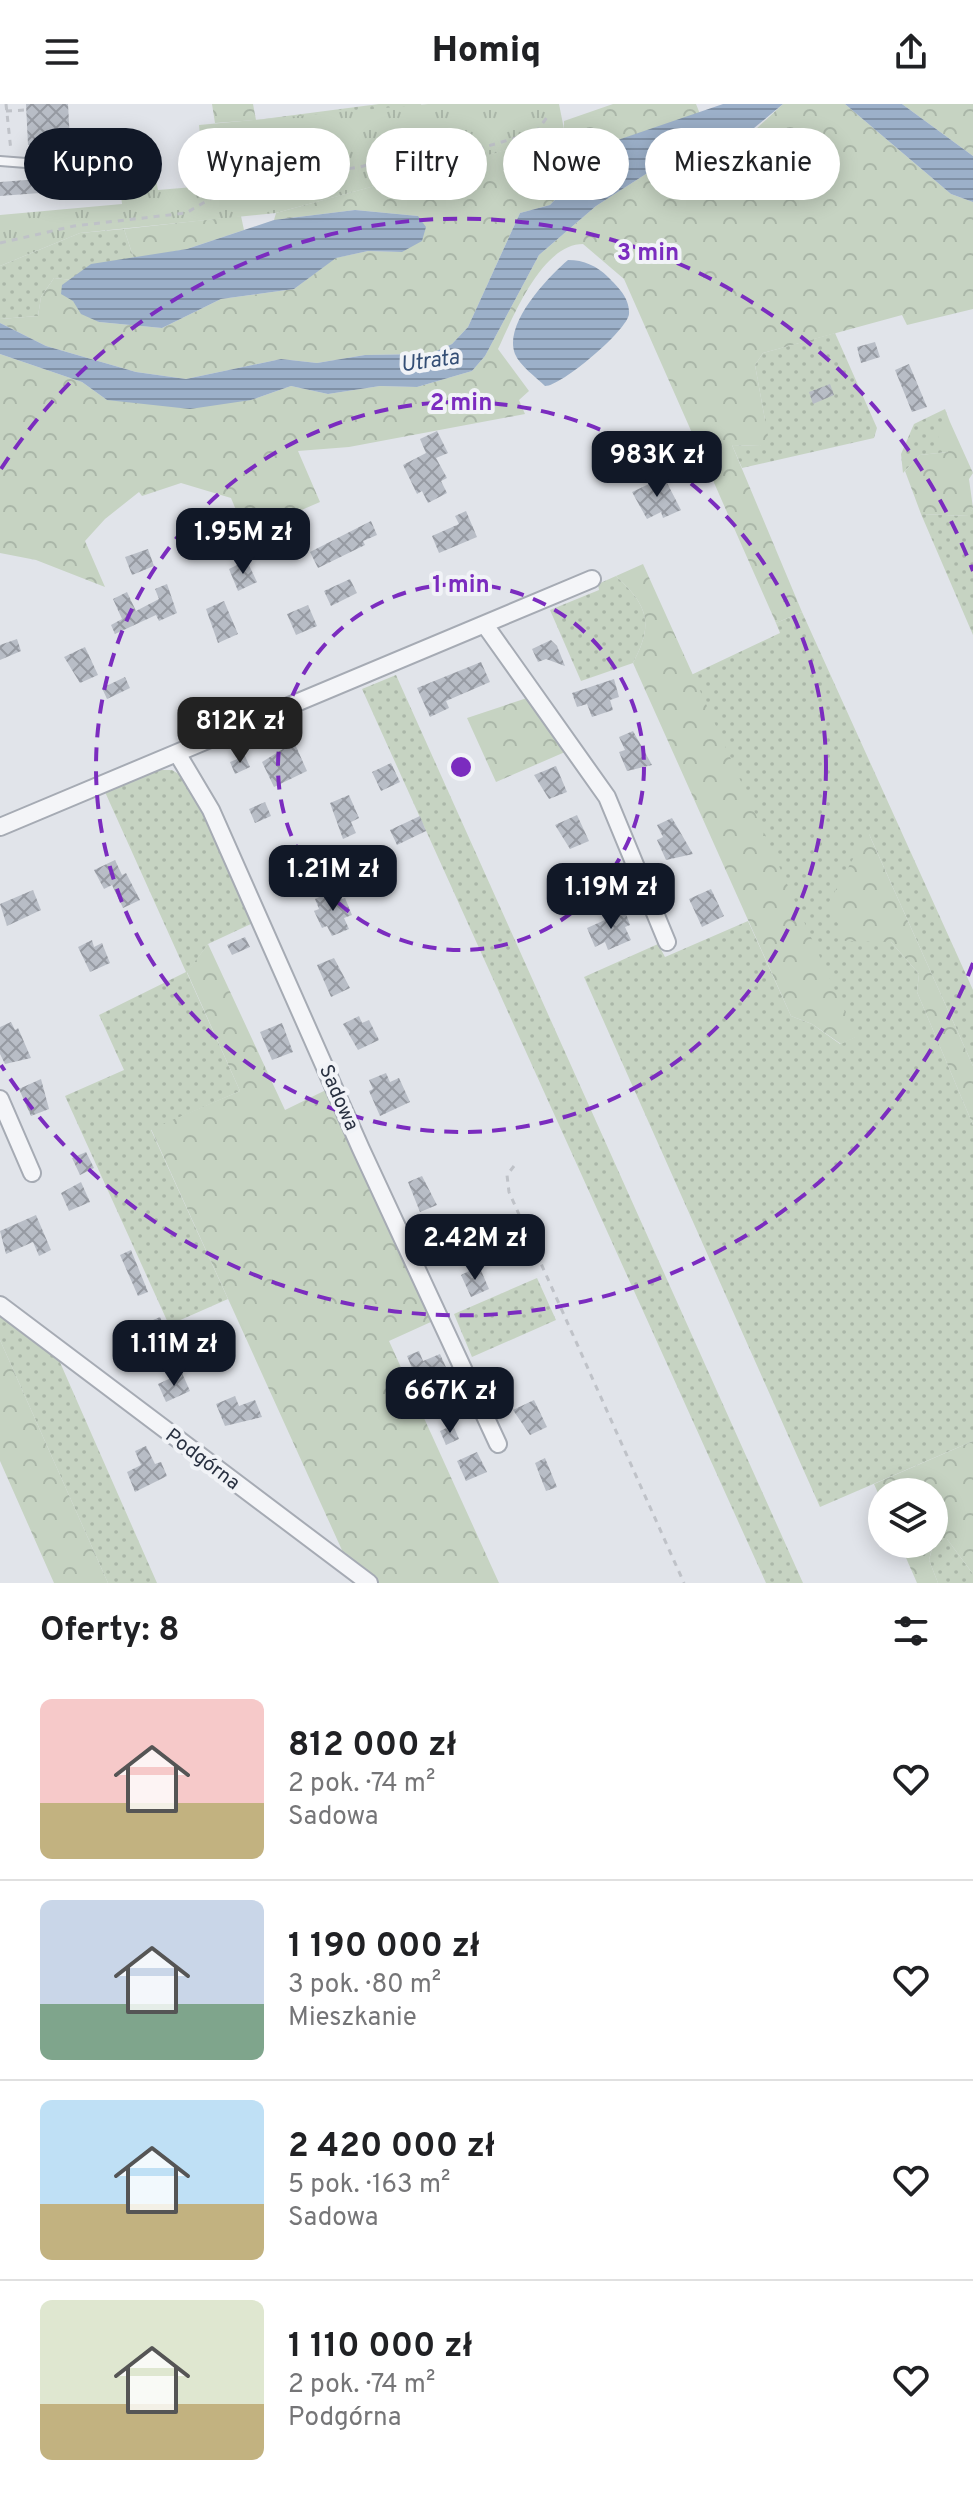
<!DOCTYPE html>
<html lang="pl">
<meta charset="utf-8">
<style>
body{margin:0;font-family:Overpass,sans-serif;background:#f6f6f6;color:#202124;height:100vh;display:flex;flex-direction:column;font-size:30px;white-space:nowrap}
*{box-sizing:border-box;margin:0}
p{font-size:26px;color:#757577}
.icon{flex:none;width:44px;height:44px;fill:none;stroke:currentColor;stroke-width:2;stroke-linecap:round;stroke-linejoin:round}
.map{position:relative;height:1479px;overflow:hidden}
.sheet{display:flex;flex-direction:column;background:#fff;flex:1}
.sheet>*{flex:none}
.hud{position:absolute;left:24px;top:24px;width:926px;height:72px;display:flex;gap:16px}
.fabs{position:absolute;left:868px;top:1374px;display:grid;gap:16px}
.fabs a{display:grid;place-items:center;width:80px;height:80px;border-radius:50%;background:#fff;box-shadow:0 4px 20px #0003;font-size:40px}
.price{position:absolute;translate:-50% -68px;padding:0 18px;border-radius:16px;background:#111827;color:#fff;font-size:26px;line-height:52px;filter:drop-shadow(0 2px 4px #0008)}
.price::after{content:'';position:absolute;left:50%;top:48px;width:24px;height:18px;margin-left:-12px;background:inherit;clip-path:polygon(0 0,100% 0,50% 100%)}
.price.active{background:#222;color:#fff}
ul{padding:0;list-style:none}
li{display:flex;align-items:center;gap:24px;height:200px;padding:0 40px}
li+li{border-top:2px solid #e0e0e0}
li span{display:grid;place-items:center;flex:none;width:224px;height:160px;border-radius:12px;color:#555}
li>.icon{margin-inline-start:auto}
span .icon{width:96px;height:96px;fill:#fffc;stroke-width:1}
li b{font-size:34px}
h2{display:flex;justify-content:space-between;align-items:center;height:96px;padding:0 40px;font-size:34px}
.pill{padding:0 28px;border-radius:36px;background:#fff;box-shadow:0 4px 20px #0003;font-size:28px;line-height:72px}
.pill.active{background:#111827;color:#fff}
header{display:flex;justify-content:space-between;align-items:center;height:104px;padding:0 40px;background:#fff;font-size:36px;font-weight:800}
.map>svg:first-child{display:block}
.grass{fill:url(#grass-dots)}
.forest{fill:url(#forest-crowns)}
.park{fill:url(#park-tufts)}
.water{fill:url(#water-rules)}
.building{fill:url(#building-cross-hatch)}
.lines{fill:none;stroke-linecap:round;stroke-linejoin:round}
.lane-casing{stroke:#a6abb4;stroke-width:12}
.street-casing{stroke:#a6abb4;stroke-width:20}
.path{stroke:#bfc2c8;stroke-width:3;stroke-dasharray:6 6;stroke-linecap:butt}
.lane{stroke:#f4f5f8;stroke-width:8}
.street{stroke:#f4f5f8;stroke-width:16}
.ring{fill:none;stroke:#7b2cbf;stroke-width:4;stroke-dasharray:14 10}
.labels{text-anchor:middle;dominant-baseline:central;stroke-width:8;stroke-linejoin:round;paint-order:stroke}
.street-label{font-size:20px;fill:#293141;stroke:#f1f3f7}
.water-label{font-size:22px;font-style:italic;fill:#344e75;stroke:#f1f3f7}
.centre{fill:#7b2cbf;stroke:#f1f3f7;stroke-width:4}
.ring-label{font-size:24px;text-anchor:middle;font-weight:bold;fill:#7b2cbf;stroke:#f1f3f7;stroke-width:8;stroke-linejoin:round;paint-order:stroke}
</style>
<header><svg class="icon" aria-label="menu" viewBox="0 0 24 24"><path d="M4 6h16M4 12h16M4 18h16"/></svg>Homiq<svg class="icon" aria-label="share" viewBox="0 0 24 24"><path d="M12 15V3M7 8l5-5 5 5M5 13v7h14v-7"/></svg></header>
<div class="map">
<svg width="973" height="1479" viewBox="0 0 973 1479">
<defs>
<pattern id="grass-dots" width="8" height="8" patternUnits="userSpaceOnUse" patternTransform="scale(2)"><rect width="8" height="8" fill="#c6d3c2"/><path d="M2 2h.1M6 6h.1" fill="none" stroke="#aab6a8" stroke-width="1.8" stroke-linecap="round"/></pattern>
<pattern id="forest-crowns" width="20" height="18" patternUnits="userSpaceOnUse" patternTransform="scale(2)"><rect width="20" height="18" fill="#c6d3c2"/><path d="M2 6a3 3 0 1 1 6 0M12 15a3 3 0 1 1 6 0" fill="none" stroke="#aab6a8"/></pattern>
<pattern id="park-tufts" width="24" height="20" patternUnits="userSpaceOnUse" patternTransform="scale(2)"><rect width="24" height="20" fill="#c6d3c2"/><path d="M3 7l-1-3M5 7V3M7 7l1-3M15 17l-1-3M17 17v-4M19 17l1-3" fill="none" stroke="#aab6a8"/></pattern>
<pattern id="water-rules" width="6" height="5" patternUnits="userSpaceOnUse" patternTransform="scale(2)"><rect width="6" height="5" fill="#9cb0c9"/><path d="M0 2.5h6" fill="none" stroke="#7f90a5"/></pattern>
<pattern id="building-cross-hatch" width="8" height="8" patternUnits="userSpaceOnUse" patternTransform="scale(2)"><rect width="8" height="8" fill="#b8bdc6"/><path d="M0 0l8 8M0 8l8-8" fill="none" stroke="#969aa2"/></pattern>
</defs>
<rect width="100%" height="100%" fill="#e1e4ea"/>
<path class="grass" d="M379,0H421L422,3L256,16Z
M124,125L134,155L72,176L54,174L41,193L38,212L0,215V162L80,129Z
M835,229L877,324L874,334L742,364L732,341L760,342L765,316L755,261L763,249Z
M945,305L950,318H941L948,348L920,351L903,369L901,350L914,320Z
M973,404V531L921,410L968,412Z
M616,472C648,501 654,520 633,559L581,577L550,506L599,486L598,480Z
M802,508L973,886V962L869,730L891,838L919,870L917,888L973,1021V1337L820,1403L584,873L658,840L665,853L748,817L791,912L812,920L840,940L855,933L691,571L780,529L776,519Z
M396,571L803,1479H766L362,585Z
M156,666H172L190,677L253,819L208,840L187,869L240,987L151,1026L228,1195L169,1221L65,992L124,966L99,911L186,868L105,688Z
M537,1174L556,1216L472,1253L454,1210Z
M0,1208L59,1256L157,1479H108L0,1236Z
M935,1435H947L973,1470V1479H938L929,1456Z"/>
<path class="forest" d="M212,0H253L256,16L215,19Z
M613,0H696L700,10L606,40L579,64L571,79L550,101L520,109L468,223L452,240L430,250L365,251L317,259L281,255L186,275L136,268L46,242L0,219V215L38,212L41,193L54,174L72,176L73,197L99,218L162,224L221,195L294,185L335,154L368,147L402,148L418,112L355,106L274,116L276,109L564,30V17Z
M783,0H845L951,90L973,98V205L907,221L902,211L763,249L755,261L768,332L760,342L732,341L802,508L776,519L624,175L583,140C542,140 513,213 498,245L529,287L519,296L525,310L349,343L298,347L320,398L246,430L231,394L181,379L142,392L139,388L105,415L85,437L105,483L36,456L0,449V250L82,278L107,296H251L291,282L328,290L380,282L417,283L472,267L485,252L539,151L596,102L649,68L712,48L756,25Z
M902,0H973V52Z
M241,112L244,126L187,145L134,155L124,125Z
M941,318H950L973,369L969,375L973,404L969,412L921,410L905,367L920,351L948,348L934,326Z
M643,460L856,933L841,940L812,920L791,912L633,559C654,520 648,501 616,472Z
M527,594L565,648L496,678L467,614Z
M868,728L973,962V1021L917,888L919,870L891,838L845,837L829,798Z
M208,840L285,1006L328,985L433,1217L389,1237L499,1479H378L346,1455L151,1025L240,987L187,868Z
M0,1236L108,1479H54L0,1357Z
M973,1337V1470L947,1435L934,1437V1388H882V1398L874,1380Z
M900,1440H933L929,1456L938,1479H917Z"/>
<path class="park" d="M428,0H559L565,30L276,109L80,129L0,162V111L122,100L116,52L151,50L158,86L205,82L199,21Z"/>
<path class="water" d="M723,0H783L742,34L649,68L596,102L539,151L485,252L472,267L417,283L380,282L328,290L291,282L251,296L190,305L107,296L82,278L0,250V219L46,242L136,268L186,275L281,255L317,259L365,251L430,250L452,240L468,223L520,109L550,101L571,79L579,64L606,40Z
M845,0H902L973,52V98L951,90Z
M355,106L418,112L426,123L422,137L402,148L368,147L336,154L294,185L221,195L162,224L99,218L81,210L73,197L61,190L62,181L91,160L187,145L274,116Z
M568,156C584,156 597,162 608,173C618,183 630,194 629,210C627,227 560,283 545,282C536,273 520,262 515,250C503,220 548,173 568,156Z"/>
<path class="building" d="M26,0H68L70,38L28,41Z
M105,70L106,84L0,92V78Z
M875,238L880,253L861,259L857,243Z
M909,260L927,303L912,308L895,266Z
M830,280L834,291L813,300L809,288Z
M437,327L448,349L436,354L447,374L441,377L447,389L428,399L422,387L417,390L403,361L426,349L420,335Z
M658,336L665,353L646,361L639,344Z
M664,373L681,406L663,414L661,408L647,415L632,388Z
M466,407L477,433L439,449L432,432L459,420L455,412Z
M371,417L377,431L363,437L365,441L318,464L310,448Z
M242,421L247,431L218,444L213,434Z
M148,445L154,462L132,471L125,453Z
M241,459L242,463L249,461L257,478L238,487L229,465Z
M350,475L357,489L331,502L324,487Z
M167,480L177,509L159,517L156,511L115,530L111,521L122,515L113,495L127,488L136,507L159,495L155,485Z
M224,497L238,530L218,539L206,505Z
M308,501L317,522L296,531L287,510Z
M17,535L21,547L0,556V541Z
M551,536L557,542L565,562L546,555L538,558L532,545Z
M85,543L98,571L80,579L64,553Z
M481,558L490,578L446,597L449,604L430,613L417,584Z
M125,573L130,584L107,595L102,584Z
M614,575L619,593L610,596L613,606L592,613L587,600L577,603L572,589Z
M633,627L652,661L627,667L619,648L625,646L619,633Z
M294,638L307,667L274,683L262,658Z
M245,652L250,663L235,670L230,658Z
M391,659L400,678L381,687L372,668Z
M556,662L567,688L549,695L534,671Z
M349,691L359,714L351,718L356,729L343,735L330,699Z
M265,698L271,712L255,719L249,705Z
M577,711L589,737L570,745L555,721Z
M420,712L426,727L397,741L390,726Z
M672,714L693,750L666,756L657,736L663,733L657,721Z
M115,756L122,771L126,769L140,796L123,804L112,781L104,785L94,766Z
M597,761L609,788L587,798L575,771Z
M711,785L724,812L702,823L689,795Z
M33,786L41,806L7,822L0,800Z
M332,787L337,797L345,794L352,811L344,814L349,825L332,832L327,822L322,824L314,807L319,805L315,795Z
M625,807L630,821L625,823L631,836L608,846L605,838L595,843L587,824Z
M245,833L250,843L232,851L227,841Z
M92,836L94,843L102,839L110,859L90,868L78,843Z
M334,854L350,884L331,893L317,861Z
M359,912L362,919L369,916L379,936L358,946L343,920Z
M11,918L15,926L18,924L31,954L5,960L0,950V923Z
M282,919L293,948L272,956L260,928Z
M386,969L390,978L399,974L410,998L380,1012L369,987L373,985L369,976Z
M41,975L49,1005L31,1012L19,985Z
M86,1048L94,1064L80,1071L72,1054Z
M422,1072L437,1101L420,1108L408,1078Z
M81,1078L90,1098L69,1107L61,1089Z
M36,1111L51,1146L39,1152L33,1138L6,1150L0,1127Z
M131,1146L148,1188L138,1192L120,1151Z
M479,1162L489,1185L471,1193L461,1171Z
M160,1213L167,1229L178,1224L186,1243L173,1249L166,1232L154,1237L146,1219Z
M419,1247L423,1257L440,1250L449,1270L420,1283L407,1252Z
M182,1269L190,1287L166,1298L158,1280Z
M235,1292L239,1302L255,1296L262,1313L225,1322L216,1300Z
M534,1296L547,1323L530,1331L513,1306Z
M453,1321L459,1335L446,1341L440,1327Z
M146,1342L155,1360L161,1358L167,1372L135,1388L127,1368L141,1361L135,1347Z
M477,1348L487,1368L466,1377L457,1357Z
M545,1354L557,1383L546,1387L535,1359Z"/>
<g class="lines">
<defs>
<path id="lane" d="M0,57L26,59L83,53
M475,1291L508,1276"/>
<path id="street" d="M485,521L607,693L667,838
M177,649L211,706L361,1045L498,1340
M0,723L592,475
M0,995L32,1069
M0,1201L369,1479"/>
</defs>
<use href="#lane" class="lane-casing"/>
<use href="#street" class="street-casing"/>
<path class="path" d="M6,0L11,47
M6,7L26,6
M0,139L74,122L186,109L229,84L244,80L360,63L415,47L450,51L481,44L536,28L548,12
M514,1062L507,1071L509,1088L684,1479"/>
<use href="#lane" class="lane"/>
<use href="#street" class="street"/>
</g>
<g class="ring">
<circle cx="461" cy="663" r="183"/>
<circle cx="461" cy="663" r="365"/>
<path d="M973 859A548 548 0 0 1 1 961M1 365A548 548 0 0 1 973 467"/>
</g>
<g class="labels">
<g class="street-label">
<text transform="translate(338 994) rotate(66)">Sadowa</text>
<text transform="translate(202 1356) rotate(37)">Podgórna</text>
</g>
<g class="water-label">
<text transform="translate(430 258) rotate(-8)">Utrata</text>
</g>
</g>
<circle cx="461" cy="663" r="12" class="centre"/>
<g class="ring-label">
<text x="648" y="156">3 min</text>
<text x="461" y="306">2 min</text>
<text x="461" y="488">1 min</text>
</g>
</svg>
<div class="fabs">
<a><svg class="icon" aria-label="layers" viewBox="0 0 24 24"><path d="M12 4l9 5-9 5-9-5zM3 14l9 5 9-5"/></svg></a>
</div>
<b class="price" style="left:657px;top:395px">983K zł</b>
<b class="price" style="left:243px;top:472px">1.95M zł</b>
<b class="price active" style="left:240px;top:661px">812K zł</b>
<b class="price" style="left:333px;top:809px">1.21M zł</b>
<b class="price" style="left:611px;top:827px">1.19M zł</b>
<b class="price" style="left:475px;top:1178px">2.42M zł</b>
<b class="price" style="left:174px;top:1284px">1.11M zł</b>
<b class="price" style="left:450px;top:1331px">667K zł</b>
<div class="hud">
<a class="pill active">Kupno</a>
<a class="pill">Wynajem</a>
<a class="pill">Filtry</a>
<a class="pill">Nowe</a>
<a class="pill">Mieszkanie</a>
</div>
</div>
<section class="sheet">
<h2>Oferty: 8<svg class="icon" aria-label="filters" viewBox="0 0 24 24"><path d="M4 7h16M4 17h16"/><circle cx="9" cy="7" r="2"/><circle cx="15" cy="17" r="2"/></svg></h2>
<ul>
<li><span style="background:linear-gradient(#f6c9c9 65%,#c2b280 0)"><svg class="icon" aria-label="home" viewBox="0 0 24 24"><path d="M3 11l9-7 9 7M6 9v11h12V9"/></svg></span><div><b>812 000 zł</b><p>2 pok. · 74 m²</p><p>Sadowa</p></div><svg class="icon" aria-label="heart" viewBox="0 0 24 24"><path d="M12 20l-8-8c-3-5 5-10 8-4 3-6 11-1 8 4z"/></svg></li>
<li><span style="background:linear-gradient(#c9d6e8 65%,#7fa58c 0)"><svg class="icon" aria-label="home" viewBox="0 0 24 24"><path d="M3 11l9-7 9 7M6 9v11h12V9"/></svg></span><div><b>1 190 000 zł</b><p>3 pok. · 80 m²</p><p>Mieszkanie</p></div><svg class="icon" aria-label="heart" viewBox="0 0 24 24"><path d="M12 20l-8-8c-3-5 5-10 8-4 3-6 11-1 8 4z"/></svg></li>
<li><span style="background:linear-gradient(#bfe0f5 65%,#c2b280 0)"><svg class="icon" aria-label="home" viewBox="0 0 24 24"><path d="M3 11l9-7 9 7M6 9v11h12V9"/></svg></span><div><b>2 420 000 zł</b><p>5 pok. · 163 m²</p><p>Sadowa</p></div><svg class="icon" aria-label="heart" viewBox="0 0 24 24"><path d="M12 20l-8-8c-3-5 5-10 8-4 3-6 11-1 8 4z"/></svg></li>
<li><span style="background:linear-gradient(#dfe7d0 65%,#c2b280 0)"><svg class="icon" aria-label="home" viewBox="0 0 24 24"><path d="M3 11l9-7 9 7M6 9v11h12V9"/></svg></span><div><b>1 110 000 zł</b><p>2 pok. · 74 m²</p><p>Podgórna</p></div><svg class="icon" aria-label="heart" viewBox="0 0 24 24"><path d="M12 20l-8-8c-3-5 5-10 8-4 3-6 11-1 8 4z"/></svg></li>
</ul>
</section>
